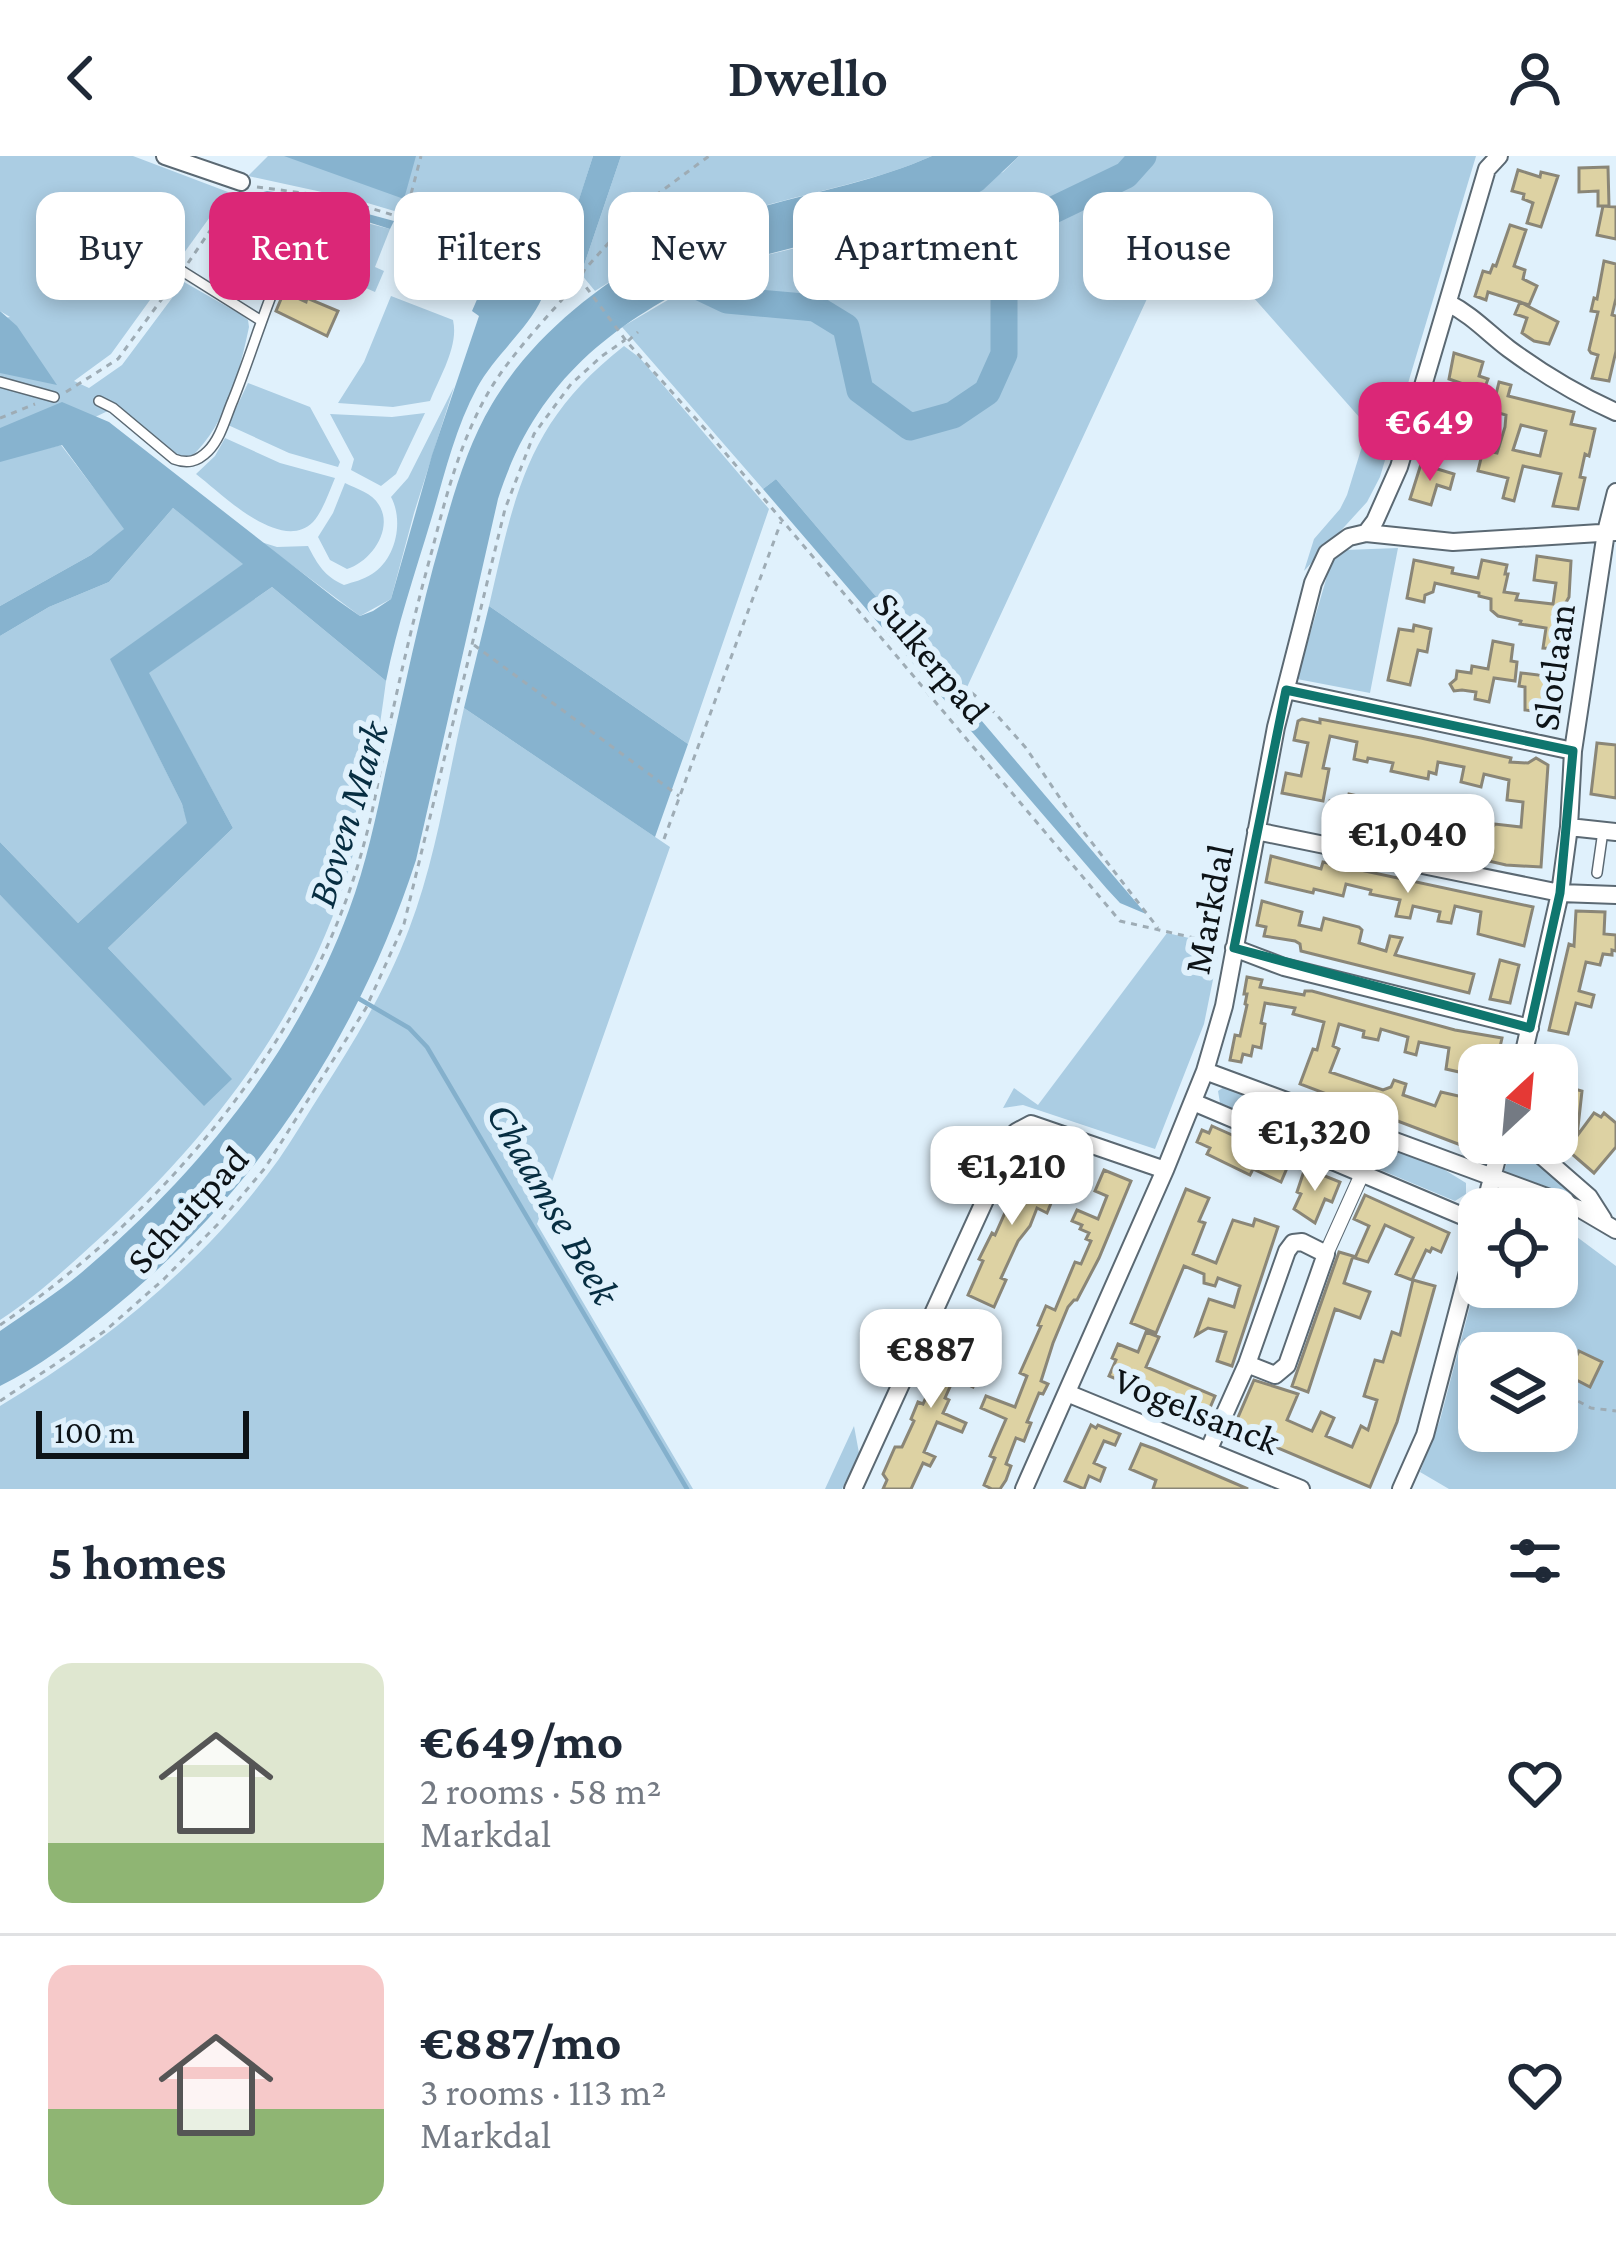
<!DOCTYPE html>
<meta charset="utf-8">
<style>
body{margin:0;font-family:"Crimson Pro",serif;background:#f2f2f3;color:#1f2937;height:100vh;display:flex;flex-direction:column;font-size:45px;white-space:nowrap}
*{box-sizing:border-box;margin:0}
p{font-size:39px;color:#747a83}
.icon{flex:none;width:66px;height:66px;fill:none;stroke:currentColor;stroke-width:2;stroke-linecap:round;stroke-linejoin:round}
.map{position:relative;height:1333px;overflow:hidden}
.panel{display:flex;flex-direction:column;background:#fff;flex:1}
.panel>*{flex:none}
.hud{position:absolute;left:36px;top:36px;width:1545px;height:108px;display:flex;gap:24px}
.needle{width:78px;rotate:26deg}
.tools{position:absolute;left:1458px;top:888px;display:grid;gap:24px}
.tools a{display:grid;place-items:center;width:120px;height:120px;border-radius:24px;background:#fff;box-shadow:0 6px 18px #0003;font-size:60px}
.scale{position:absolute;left:36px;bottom:30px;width:213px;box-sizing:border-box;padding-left:12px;border:6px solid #0d1317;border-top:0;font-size:33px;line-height:42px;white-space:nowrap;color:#0d1317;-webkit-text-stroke:9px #e0f1fc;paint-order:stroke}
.price{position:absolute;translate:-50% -102px;padding:0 27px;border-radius:24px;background:#fff;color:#222;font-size:39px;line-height:78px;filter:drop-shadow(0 3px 6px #0008)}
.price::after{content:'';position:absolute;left:50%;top:72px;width:36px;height:27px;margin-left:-18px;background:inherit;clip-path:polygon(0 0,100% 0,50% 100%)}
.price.on{background:#db2777;color:#fff}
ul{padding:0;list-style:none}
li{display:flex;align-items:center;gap:36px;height:300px;padding:0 48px}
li+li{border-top:3px solid #e0e1e3}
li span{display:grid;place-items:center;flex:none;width:336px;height:240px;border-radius:24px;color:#555}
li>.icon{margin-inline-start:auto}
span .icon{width:144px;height:144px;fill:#fffc;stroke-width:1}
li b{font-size:51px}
h2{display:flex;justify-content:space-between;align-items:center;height:144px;padding:0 48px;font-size:51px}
.pill{padding:0 42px;border-radius:24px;background:#fff;box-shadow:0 6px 18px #0003;font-size:42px;line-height:108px}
.pill.on{background:#db2777;color:#fff}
header{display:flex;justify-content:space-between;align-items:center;height:156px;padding:0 48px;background:#fff;font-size:54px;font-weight:600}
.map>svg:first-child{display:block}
.green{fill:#abcde3;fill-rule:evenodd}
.forest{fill:#87b3cf}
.water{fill:#84b0cc}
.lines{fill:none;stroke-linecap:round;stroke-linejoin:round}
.stream{stroke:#84b0cc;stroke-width:4.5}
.river{stroke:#84b0cc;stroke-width:27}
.building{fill:#ddd2a3;stroke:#8a8677;stroke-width:3;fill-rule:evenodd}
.service-casing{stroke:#5b6973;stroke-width:12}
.pedestrian-casing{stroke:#5b6973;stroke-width:16}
.minor-casing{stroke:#5b6973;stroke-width:20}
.path{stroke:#9eacb5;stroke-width:3;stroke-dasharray:6 6;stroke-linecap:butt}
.service{stroke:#fff;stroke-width:9}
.pedestrian{stroke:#fff;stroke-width:14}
.minor{stroke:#fff;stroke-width:16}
.marked{fill:none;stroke:#0f766e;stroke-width:9;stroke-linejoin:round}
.labels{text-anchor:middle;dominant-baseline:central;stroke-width:12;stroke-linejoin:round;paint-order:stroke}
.street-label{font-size:39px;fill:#0d1317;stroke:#e0f1fc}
.water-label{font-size:42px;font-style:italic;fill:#072e42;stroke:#e0f1fc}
</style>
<header><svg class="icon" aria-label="back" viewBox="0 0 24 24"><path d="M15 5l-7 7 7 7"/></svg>Dwello<svg class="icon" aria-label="person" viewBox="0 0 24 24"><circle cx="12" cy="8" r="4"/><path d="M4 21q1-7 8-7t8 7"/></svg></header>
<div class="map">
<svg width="1616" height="1333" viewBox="0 0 1616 1333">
<rect width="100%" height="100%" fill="#e0f1fc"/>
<path class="green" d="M0,0H133L228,36L111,198L74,225L89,232L122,209L184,126L240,158L248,164L249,171C239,219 224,276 184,307L112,253L9,302L61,289L125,373L91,399L0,450V163L10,161L0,155Z
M268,0H593L561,100L418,48L404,47L401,57L354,43L248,20Z
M621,0H932C856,34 770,40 694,75L709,95L734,107L894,68L1003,16L1019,0H1476L1380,321L1367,346L1304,415L1314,383L1340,353L1347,339L1368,271L1184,63L962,542L776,323L763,333L622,171L712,118L673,86L595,135L581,118Z
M305,51L390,73L375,111L384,115L375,136L285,97Z
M391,140L453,164C459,190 440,220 430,245L393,251L338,247L364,206Z
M624,190L640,202L769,353L688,588L489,450C515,337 527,266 624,190Z
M248,227L310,251L340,306L338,311L289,297L228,269Z
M454,231L414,357L391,443L360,460L261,386L277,391L308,390C318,409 324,420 344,429C353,426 363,424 372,418C396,403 404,365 391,341L408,322Z
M425,257L396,318L381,330L351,314L354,303L330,258L392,261Z
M225,282L280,307L335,322C329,336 323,355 313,366C281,398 222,338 196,318L215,300Z
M345,327C357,333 372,337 379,349C394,373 371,406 347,413L330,404L318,381L333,357Z
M173,352L244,408L111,503L182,648L188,667L78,767L0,686V480L49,451L109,426Z
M1398,392L1370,537L1297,523L1332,403L1345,394Z
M272,431L386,525C376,601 363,677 337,749C288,883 197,995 92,1089C62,1116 34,1142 0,1164V739L76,816L231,923L108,792L233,672L148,517Z
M464,552L670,691L537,1068L693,1333H0V1250C106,1187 206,1105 279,1003C294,981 308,957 323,934C356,883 387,831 409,773C436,703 447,625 464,552Z
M1167,777L1220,789L1204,868L1155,993L1023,949L1003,952L1014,932L1038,949Z
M1227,929L1440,1011L1466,1027V1038L1455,1045L1220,947L1218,935Z
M1513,987H1518L1577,1041L1504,1016Z
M1557,1073L1577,1081L1616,1110V1333H1449L1420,1316L1440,1264L1479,1116V1131H1557ZM1479,1197H1557V1275H1479Z
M854,1270L859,1297L842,1333H825Z"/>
<path class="forest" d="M284,0H416L404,43Z
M593,0H621L581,118L559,104L409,60L413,46L561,99Z
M267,35L298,39L394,65L390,73L349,60L305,51L276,117L270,113L299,49L244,41Z
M406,69L538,108L529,131L542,142C529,172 494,200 477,232C455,272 444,321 431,364C415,417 397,470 386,525L272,431L149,517L233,672L108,792L232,923L204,950L0,739V686L78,767L187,667L182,648L110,503L243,408L173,352L109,426L49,451L0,480V450L91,399L124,373L62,289L0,306V272L62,246L109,266L337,444L360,460L373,455L391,443L432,299L479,160L472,155L485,125L490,104L402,77Z
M0,155L17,170L57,229L0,217Z
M776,323L1146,758L1120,747L1107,733L763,333Z
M489,450L688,588L655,681L464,552Z"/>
<path class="water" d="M932,0H1019L983,34L954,50L734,107L709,95L693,75C770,41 856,34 932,0Z
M673,86L713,119C608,169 534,229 498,343L416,704C358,883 253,1040 106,1158C72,1185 39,1211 0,1230V1175C27,1156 56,1138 81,1117C197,1019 296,898 349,754C366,709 376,661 386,614C404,537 419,459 441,383C454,337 467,290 492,248C535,176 602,127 673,86Z"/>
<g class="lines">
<path class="stream" d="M356,841L409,872L427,891L687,1333"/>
<path class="river" d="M668,116L727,144L815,152L846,171L860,234L910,271L953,259L987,236L1004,198V112L1049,56L1126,19L1143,0"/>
</g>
<path class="building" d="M1608,11L1609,50H1598V35L1579,36V12Z
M1518,14L1540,21L1541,16L1558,20L1541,71L1527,67L1533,47L1523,43L1524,38L1512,35Z
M1603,50L1616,51V83L1597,79Z
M306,59L343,76L346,70L358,75L355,81L365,85L357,102L353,100L350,106L301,84L303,79L298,77Z
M1510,69L1526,74L1514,110L1525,114L1523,123L1537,130L1529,149L1520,146L1558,166L1549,188L1534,185L1522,177L1527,162L1515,158L1520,146L1488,136L1486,144L1475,140L1483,115L1490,117L1493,109L1496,110Z
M1604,105L1616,108V142L1612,159L1616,160V195L1609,225L1592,222L1598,199L1591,197L1589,194L1598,156L1591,155L1594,142L1597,143Z
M284,136L306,146L307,142L338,155L327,180L276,155Z
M1454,197L1483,206L1479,220L1488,223L1475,258L1469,256L1460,287L1439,280L1440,276L1432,271L1438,251L1457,257L1466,229L1449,223Z
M1499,226L1511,229L1508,240L1574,256L1571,268L1595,273L1589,300L1585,298L1580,321L1585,322L1578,353L1553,350L1561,318L1523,310L1514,345L1503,342L1508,322L1478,315L1483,294L1497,297L1505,271L1506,259L1492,255ZM1521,269L1546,275L1540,300L1513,294Z
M1421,308L1454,318L1450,333L1437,329L1431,349L1410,343Z
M1537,400L1571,405L1569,441L1564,450L1559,493L1543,492L1546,472L1520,468L1521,465L1498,460L1491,454V443L1479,440V437L1435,427L1433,436L1425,439L1424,446L1407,442L1414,404L1453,412L1452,417L1478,422L1482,404L1507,409L1505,418H1508L1504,436L1518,438L1516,444L1553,448L1556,427L1534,424Z
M1414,469L1431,473L1427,496L1418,494L1410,529L1388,524L1399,473L1413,475Z
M1493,485L1513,489L1511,505L1517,506L1515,525L1494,522L1489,546L1475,543L1476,536L1462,534L1454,535L1450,528L1456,523L1457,515L1471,517L1472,510L1488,513Z
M1521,517L1555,521L1553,558L1525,554V531L1519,530Z
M1302,563L1320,567V563L1421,582L1511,602L1510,606L1528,607L1536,602L1548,609L1541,711L1506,709L1325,667L1330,645L1347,648L1349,638L1362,641L1361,647L1391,653L1390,658L1412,662L1418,642L1430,645L1431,667L1453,672L1457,656L1471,658L1467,675L1486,679L1495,668L1521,671L1523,646L1507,644L1509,624L1484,618L1481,631L1461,626L1464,611L1438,606L1436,618L1429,616L1428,623L1391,615L1393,607L1368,602L1367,606L1354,603L1357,586L1330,580L1323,612L1329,613L1323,645L1282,637L1286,617L1301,620L1308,587L1294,584L1298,565Z
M1597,587L1616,589V642L1591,638Z
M1271,700L1321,713L1323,706L1533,751L1524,790L1478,778L1481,756L1455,750L1451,767L1438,765L1440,756L1413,750L1410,762L1396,760L1400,744L1370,738L1371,734L1346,728L1343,740L1314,733L1313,737L1266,726Z
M1262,745L1302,756L1299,769L1321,774L1324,762L1359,771L1362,774L1359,787L1386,795L1390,780L1402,782L1395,799L1474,818L1469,837L1301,795L1300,788L1295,785L1264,780L1266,771L1257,769Z
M1576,755L1605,756L1604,778L1616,779V795L1612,794V799L1603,798L1600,809L1586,806L1579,835L1594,839L1591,851L1576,847L1568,878L1549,874L1569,788L1574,790Z
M1500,804L1519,809L1510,847L1490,843Z
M1247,821L1262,824L1260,831L1304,839L1305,835H1312L1455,874L1502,882L1496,909H1479V958L1466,991L1300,928L1313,893L1317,894L1324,866L1293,858L1295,852L1265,847L1261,867L1265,868L1261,892L1253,890L1251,900L1243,898L1241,906L1230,904L1235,879L1240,880L1247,849L1245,848L1247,838H1244ZM1339,868L1364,875L1363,881L1378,884L1381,873L1408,881L1405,896L1416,899L1419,886L1449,892L1446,913L1472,919L1467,942L1441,936L1435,950L1403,939L1406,928L1394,924L1391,931L1383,934L1330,916L1339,893L1333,890Z
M1544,893L1568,899L1565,909H1540Z
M1557,928L1582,935L1577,980L1594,957L1601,961L1604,957L1616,967V991L1594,1017L1557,985Z
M1212,970L1290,1005L1281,1026L1253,1013L1250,1019L1207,998L1210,992L1197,986L1202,974L1209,977Z
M1032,988L1048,996L1037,1020L1042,1022L1037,1032L1054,1040L1047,1057L1037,1052L1030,1070L1018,1085L1001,1122L1006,1124L994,1151L968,1139L983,1105L979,1103L992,1077L995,1079L1020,1023L1016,1022Z
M1305,1012L1340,1026L1332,1046L1325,1043L1315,1067L1294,1053L1301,1038L1297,1036Z
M1104,1014L1131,1025L1099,1102L1077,1144H1074L1068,1151L1053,1187L1041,1225L1048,1228L1043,1238L1039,1237L1027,1266L1031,1267L1024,1285L1016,1282L1006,1308L1011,1310L1006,1324L1000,1333H992L984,1329L995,1302L990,1300L1006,1263L981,1252L986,1240L1015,1251L1027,1220L1020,1217L1041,1170L1038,1169L1046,1150L1055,1154L1075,1106L1081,1108L1091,1085L1086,1083L1089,1077L1080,1073L1082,1069L1072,1065L1077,1054L1098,1063L1107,1040L1095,1035Z
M1186,1033L1209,1042L1199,1065L1205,1067L1193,1098L1216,1107L1233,1064L1253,1070L1255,1063L1278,1071L1232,1210L1217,1205L1226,1176L1208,1172L1196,1179L1209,1143L1234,1151L1240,1130L1218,1122L1215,1130L1204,1127V1118L1184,1110L1156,1177L1131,1167Z
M1365,1039L1449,1077L1441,1096L1432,1092L1430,1096L1426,1094L1412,1124L1396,1118L1413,1082L1385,1069L1368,1106L1355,1102L1369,1070L1354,1063Z
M1339,1096L1353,1100L1344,1127L1370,1136L1360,1162L1335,1153L1308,1236L1292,1230Z
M1413,1124L1435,1130L1397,1266L1370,1331L1233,1273L1254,1224L1298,1238L1287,1264L1312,1275L1321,1256L1334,1262L1326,1280L1352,1291L1361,1270L1368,1274L1377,1244L1364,1240L1375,1204L1383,1206L1392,1176L1400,1179Z
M958,1170L974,1177L959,1208L979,1217L973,1231L954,1222L945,1242L949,1244L943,1257L966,1267L962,1276L937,1266L924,1296L935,1301L930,1310L923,1307L911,1333H883L887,1324L883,1318L895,1291H902L914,1265L911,1263L918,1246L923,1248L935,1222L927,1218L947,1174L955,1178Z
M1146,1176L1159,1181L1146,1211L1215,1240L1206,1261L1109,1220L1116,1204L1112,1202L1118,1188L1138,1196Z
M1579,1195L1602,1206L1590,1231L1567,1219Z
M1091,1269L1096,1272L1098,1269L1120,1278L1115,1289L1104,1285L1094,1307L1105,1312L1100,1325L1089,1320L1084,1333L1065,1325Z
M1141,1288L1155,1293L1248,1333H1153L1156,1324L1130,1313Z"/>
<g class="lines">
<defs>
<path id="service" d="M182,115L260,164
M0,226L54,241
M99,245L113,252L174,303C187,308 197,306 208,295C221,282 226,260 233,244C251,199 264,154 283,110
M1597,717L1603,675"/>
<path id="pedestrian" d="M1326,1098L1362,1018"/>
<path id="minor" d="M165,0L241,26
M1448,147C1472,159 1488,177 1509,193C1543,218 1578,239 1616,256
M1366,377L1453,386L1616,376
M1286,534L1573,595
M1569,671L1616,676
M1256,675L1560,737L1616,739
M1234,792L1284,811L1530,872
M1521,909L1560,737L1569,671L1573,595L1606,376L1616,336
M1205,915L1582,1054L1616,1074
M1193,946L1479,1067
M1527,987L1589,1041L1603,1063
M1484,1053L1501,987
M1067,1237L1301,1333
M1208,1295L1247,1208L1287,1095L1293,1087L1302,1086L1326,1098L1287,1209L1275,1219L1247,1208
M853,1333L1016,976L1031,968L1165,1014
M1024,1333L1165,1014L1205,915L1224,850L1276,571L1313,427L1327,397L1349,381L1366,377L1375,365L1399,311L1487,13L1499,0
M1401,1333L1425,1279L1479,1074"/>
</defs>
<use href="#service" class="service-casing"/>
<use href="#pedestrian" class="pedestrian-casing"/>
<use href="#minor" class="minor-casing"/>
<path class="path" d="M257,31L334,41L560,110L583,127L627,186L706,274L1120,765L1221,788
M248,38L258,40
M405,61L421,0
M188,107L233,41
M628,185L638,176
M66,236L118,203L175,125
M0,262L35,248
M474,489L679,640
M926,531L964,530L995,557L1026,592L1079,670L1158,772
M664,683L781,366
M0,1169C164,1057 314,880 365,684C374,652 379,619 386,586C400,521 415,455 433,391C446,339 461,284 488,237C512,196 549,160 579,124L585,113L644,48L709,0
M1464,1183L1490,1197
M1557,1234L1591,1252L1616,1255
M0,1245L105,1175L164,1123L218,1068L265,1012L366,852L404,768L505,353L534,278L571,228L602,200L625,184"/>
<use href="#service" class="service"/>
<use href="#pedestrian" class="pedestrian"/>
<use href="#minor" class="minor"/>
</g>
<path class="marked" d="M1286,534L1573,595L1560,737L1530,872L1234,792Z"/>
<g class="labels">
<g class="street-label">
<text transform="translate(932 501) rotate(50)">Sulkerpad</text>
<text transform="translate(1553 511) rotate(-82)">Slotlaan</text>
<text transform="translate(1208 753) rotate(-79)">Markdal</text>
<text transform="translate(187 1053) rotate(-47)">Schuitpad</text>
<text transform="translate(1197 1254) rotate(22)">Vogelsanck</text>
</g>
<g class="water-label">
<text transform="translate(347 658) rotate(-73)">Boven Mark</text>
<text transform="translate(554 1047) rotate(60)">Chaamse Beek</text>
</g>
</g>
</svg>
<div class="tools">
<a><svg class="needle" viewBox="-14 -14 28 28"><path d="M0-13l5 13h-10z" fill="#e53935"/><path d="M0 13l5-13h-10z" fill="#747a83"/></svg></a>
<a><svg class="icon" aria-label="locate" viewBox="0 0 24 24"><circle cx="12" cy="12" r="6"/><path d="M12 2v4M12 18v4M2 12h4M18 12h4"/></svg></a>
<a><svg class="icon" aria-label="layers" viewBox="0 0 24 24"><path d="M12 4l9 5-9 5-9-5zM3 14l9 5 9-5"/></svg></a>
</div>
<div class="scale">100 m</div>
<b class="price on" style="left:1430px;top:328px">€649</b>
<b class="price" style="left:1408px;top:740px">€1,040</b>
<b class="price" style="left:1315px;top:1038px">€1,320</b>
<b class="price" style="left:1012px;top:1072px">€1,210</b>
<b class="price" style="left:931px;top:1255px">€887</b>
<div class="hud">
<a class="pill">Buy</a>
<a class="pill on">Rent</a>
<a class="pill">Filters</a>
<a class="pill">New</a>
<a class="pill">Apartment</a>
<a class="pill">House</a>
</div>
</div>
<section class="panel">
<h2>5 homes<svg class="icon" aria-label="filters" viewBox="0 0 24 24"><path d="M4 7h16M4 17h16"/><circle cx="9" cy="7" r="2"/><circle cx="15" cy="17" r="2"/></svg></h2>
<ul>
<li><span style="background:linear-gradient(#dfe7d0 75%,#8fb573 0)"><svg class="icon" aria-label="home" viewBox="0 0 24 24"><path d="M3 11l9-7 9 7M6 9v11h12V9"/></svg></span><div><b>€649/mo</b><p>2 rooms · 58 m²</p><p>Markdal</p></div><svg class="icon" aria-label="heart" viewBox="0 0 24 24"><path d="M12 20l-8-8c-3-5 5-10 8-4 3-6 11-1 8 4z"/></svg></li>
<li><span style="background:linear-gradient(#f6c9c9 60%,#8fb573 0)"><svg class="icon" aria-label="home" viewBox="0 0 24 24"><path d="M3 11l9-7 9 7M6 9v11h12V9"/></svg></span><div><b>€887/mo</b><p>3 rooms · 113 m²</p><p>Markdal</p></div><svg class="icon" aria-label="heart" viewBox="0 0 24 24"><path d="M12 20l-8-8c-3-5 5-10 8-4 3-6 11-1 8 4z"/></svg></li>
</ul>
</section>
